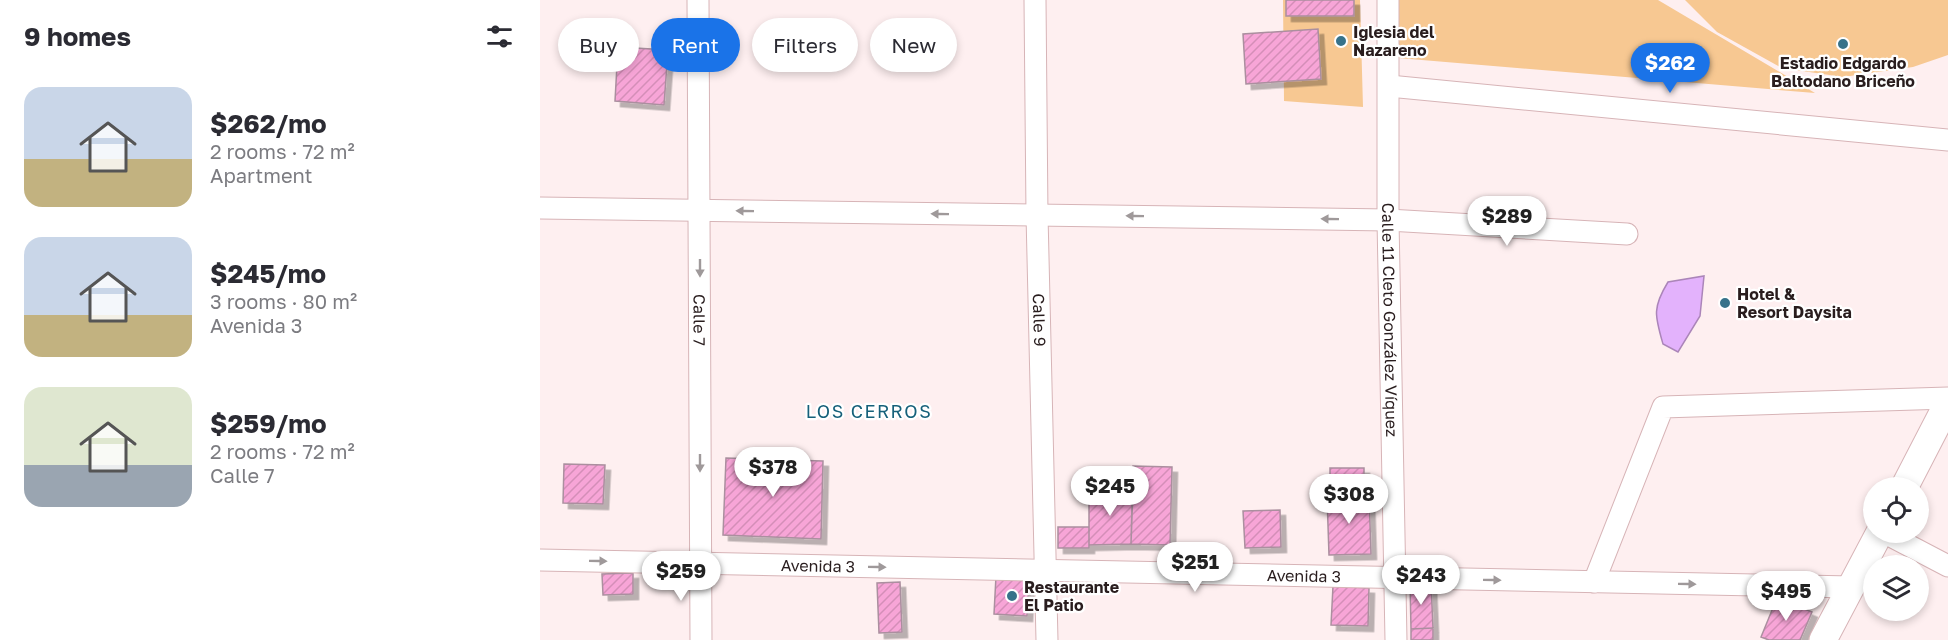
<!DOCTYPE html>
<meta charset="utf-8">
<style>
body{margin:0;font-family:"Golos Text",sans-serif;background:#f2f2f3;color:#2b2b33;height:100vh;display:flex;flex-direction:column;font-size:22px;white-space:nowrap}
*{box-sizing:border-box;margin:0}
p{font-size:20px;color:#7c7c81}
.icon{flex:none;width:33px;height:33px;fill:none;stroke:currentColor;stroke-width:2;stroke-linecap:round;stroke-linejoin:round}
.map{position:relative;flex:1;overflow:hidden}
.sheet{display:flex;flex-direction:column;background:#fff;width:540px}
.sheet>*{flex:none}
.hud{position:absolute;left:18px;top:18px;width:570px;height:54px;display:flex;gap:12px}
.tools{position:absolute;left:1323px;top:477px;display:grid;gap:12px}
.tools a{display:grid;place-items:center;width:66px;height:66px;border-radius:50%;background:#fff;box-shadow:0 3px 9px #0003;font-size:30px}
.price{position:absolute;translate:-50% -51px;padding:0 14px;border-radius:21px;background:#fff;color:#222;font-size:20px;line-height:39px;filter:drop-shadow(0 2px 3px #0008)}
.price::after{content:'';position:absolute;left:50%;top:36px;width:18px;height:14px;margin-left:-9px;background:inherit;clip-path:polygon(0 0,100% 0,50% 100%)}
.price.on{background:#1a73e8;color:#fff}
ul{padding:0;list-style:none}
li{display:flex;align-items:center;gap:18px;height:150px;padding:0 24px}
li span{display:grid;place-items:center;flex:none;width:168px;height:120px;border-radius:18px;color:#555}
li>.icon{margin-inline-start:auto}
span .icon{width:72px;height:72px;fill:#fffc;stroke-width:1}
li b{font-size:26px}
h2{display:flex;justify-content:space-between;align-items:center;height:72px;padding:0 24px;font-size:26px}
.pill{padding:0 21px;border-radius:27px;background:#fff;box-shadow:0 3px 9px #0003;font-size:21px;line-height:54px}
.pill.on{background:#1a73e8;color:#fff}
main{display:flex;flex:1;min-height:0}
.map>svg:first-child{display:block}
.park{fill:#f7c892}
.water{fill:#e3b2fc;stroke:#ab85b9;stroke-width:1.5}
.building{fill:url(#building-hatch);stroke:#ab8f9f;stroke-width:1.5;filter:url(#shadow)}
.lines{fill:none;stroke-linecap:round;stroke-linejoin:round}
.minor-casing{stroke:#d7b4b7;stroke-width:23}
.tertiary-casing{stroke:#d7b4b7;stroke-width:29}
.minor{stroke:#fff;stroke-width:21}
.tertiary{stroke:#fff;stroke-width:27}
.oneway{fill:#9f999a}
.poi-dot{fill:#37728a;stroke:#fff;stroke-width:2}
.labels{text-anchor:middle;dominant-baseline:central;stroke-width:4.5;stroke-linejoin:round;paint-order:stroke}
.poi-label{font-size:16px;font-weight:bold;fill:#291d1e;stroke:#fff;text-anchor:start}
.street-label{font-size:16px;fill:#291d1e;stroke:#fff}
.neighbourhood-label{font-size:18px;letter-spacing:1.5px;fill:#16607a;stroke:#fff}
</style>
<main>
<section class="sheet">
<h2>9 homes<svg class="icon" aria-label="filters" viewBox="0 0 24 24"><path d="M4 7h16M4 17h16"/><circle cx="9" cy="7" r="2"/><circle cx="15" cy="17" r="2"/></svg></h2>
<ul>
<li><span style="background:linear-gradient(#c9d6e8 60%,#c2b280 0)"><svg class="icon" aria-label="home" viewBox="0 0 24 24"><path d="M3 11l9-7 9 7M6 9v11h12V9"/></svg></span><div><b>$262/mo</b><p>2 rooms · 72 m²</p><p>Apartment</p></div></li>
<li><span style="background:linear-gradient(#c9d6e8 65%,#c2b280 0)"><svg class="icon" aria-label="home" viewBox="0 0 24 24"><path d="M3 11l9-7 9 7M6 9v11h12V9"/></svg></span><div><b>$245/mo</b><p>3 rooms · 80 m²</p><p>Avenida 3</p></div></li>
<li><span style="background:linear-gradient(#dfe7d0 65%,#9aa5b1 0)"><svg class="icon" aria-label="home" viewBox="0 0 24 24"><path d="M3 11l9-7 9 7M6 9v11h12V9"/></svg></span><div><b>$259/mo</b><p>2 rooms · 72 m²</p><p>Calle 7</p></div></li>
</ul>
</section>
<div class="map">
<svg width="1408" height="640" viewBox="0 0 1408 640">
<defs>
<pattern id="building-hatch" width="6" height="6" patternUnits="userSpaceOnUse" patternTransform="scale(1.5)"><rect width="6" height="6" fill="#f7a5d7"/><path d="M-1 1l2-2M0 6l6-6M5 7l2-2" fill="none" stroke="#d48eb8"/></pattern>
<filter id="shadow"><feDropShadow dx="5.5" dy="5.5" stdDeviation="0" flood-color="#0004"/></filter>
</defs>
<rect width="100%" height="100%" fill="#feeff0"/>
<path class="park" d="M743,0H820L823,107L744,101Z
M857,0H1118L1275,93L858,58Z
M1145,0H1408V55L1373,67L1303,77L1242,68L1177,32Z"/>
<path class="water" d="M1164,276L1160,316L1138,352L1123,344C1115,316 1112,308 1128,282Z"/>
<path class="building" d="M746,0H814V16H746Z
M778,29L781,79L706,84L703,34Z
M78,47L128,50L124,105L75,101Z
M186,458L283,461L281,539L183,535Z
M24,464L65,465L63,504L23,503Z
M593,466L632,467L630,545L591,544Z
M790,468H824V486H790Z
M549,490H593L591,544L549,545Z
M829,495L831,554L789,555L787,496Z
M740,510L741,547L705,548L703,511Z
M518,527H549V548H518Z
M93,573V594L63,595L62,574Z
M456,576L489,578L487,616L454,614Z
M360,582L362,632L339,633L337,583Z
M870,583H891L893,628L871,629Z
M793,586L829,588L828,626L791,625Z
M1237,598L1272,612L1260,640H1229L1221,637Z
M893,628V640H871V629Z"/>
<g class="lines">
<defs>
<g id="minor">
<path id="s1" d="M158,0L161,640"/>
<path id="s2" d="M495,0L497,215L507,640"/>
<path id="s3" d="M848,0V220L856,640"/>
<path d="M849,86L1408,140"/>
<path d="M0,208L848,220L1087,234"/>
<path d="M1343,532L1408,566"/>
<path id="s4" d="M0,560L1312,587"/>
<path d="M1054,582L1123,407L1408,398"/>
</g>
<path id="tertiary" d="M1364,488L1408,403
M1283,640L1340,532"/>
</defs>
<use href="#minor" class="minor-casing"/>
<use href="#tertiary" class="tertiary-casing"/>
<use href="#minor" class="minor"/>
<use href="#tertiary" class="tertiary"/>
</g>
<defs><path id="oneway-solid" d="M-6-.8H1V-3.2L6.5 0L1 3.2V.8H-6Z" transform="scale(1.5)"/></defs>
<g class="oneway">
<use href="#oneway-solid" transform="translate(205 211) rotate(-179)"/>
<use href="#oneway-solid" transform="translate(400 214) rotate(-179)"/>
<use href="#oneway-solid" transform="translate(595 216) rotate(-179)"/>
<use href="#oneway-solid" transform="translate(790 219) rotate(-179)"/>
<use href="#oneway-solid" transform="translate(160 268) rotate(90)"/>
<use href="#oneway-solid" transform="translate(160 463) rotate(90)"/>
<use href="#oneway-solid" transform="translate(58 561) rotate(1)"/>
<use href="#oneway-solid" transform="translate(337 567) rotate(1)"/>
<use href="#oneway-solid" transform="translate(952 580) rotate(1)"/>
<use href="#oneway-solid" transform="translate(1147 584) rotate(1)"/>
</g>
<g class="poi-dot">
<circle cx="801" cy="41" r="6"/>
<circle cx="1303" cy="44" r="6"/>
<circle cx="1185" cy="303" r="6"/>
<circle cx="472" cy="596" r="6"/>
</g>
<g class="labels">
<g class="poi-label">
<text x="813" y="32">Iglesia del<tspan x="813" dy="18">Nazareno</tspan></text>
<text x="1303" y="63" text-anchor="middle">Estadio Edgardo<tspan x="1303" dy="18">Baltodano Briceño</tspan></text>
<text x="1197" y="294">Hotel &amp;<tspan x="1197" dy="18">Resort Daysita</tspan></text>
<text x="484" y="587">Restaurante<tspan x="484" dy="18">El Patio</tspan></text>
</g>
<g class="street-label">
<text stroke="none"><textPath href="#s1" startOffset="320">Calle 7</textPath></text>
<text stroke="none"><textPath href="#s2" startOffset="320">Calle 9</textPath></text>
<text stroke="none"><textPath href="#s3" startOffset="320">Calle 11 Cleto González Víquez</textPath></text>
<text stroke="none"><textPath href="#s4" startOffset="278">Avenida 3</textPath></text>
<text stroke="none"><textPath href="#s4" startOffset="764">Avenida 3</textPath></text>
</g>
<g class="neighbourhood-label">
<text x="329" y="411">LOS CERROS</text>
</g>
</g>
</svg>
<div class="tools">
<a><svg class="icon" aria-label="locate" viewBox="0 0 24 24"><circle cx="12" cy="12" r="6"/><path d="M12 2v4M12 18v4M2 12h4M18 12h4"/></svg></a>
<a><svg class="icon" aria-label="layers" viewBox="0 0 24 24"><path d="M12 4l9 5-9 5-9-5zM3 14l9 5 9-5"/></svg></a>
</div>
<b class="price on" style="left:1130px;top:94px">$262</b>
<b class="price" style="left:967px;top:247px">$289</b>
<b class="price" style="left:233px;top:498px">$378</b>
<b class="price" style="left:570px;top:517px">$245</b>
<b class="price" style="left:809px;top:525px">$308</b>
<b class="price" style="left:655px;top:593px">$251</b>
<b class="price" style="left:141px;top:602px">$259</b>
<b class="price" style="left:881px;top:606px">$243</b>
<b class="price" style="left:1246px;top:622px">$495</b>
<div class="hud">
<a class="pill">Buy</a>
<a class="pill on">Rent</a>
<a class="pill">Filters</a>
<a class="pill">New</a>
</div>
</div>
</main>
